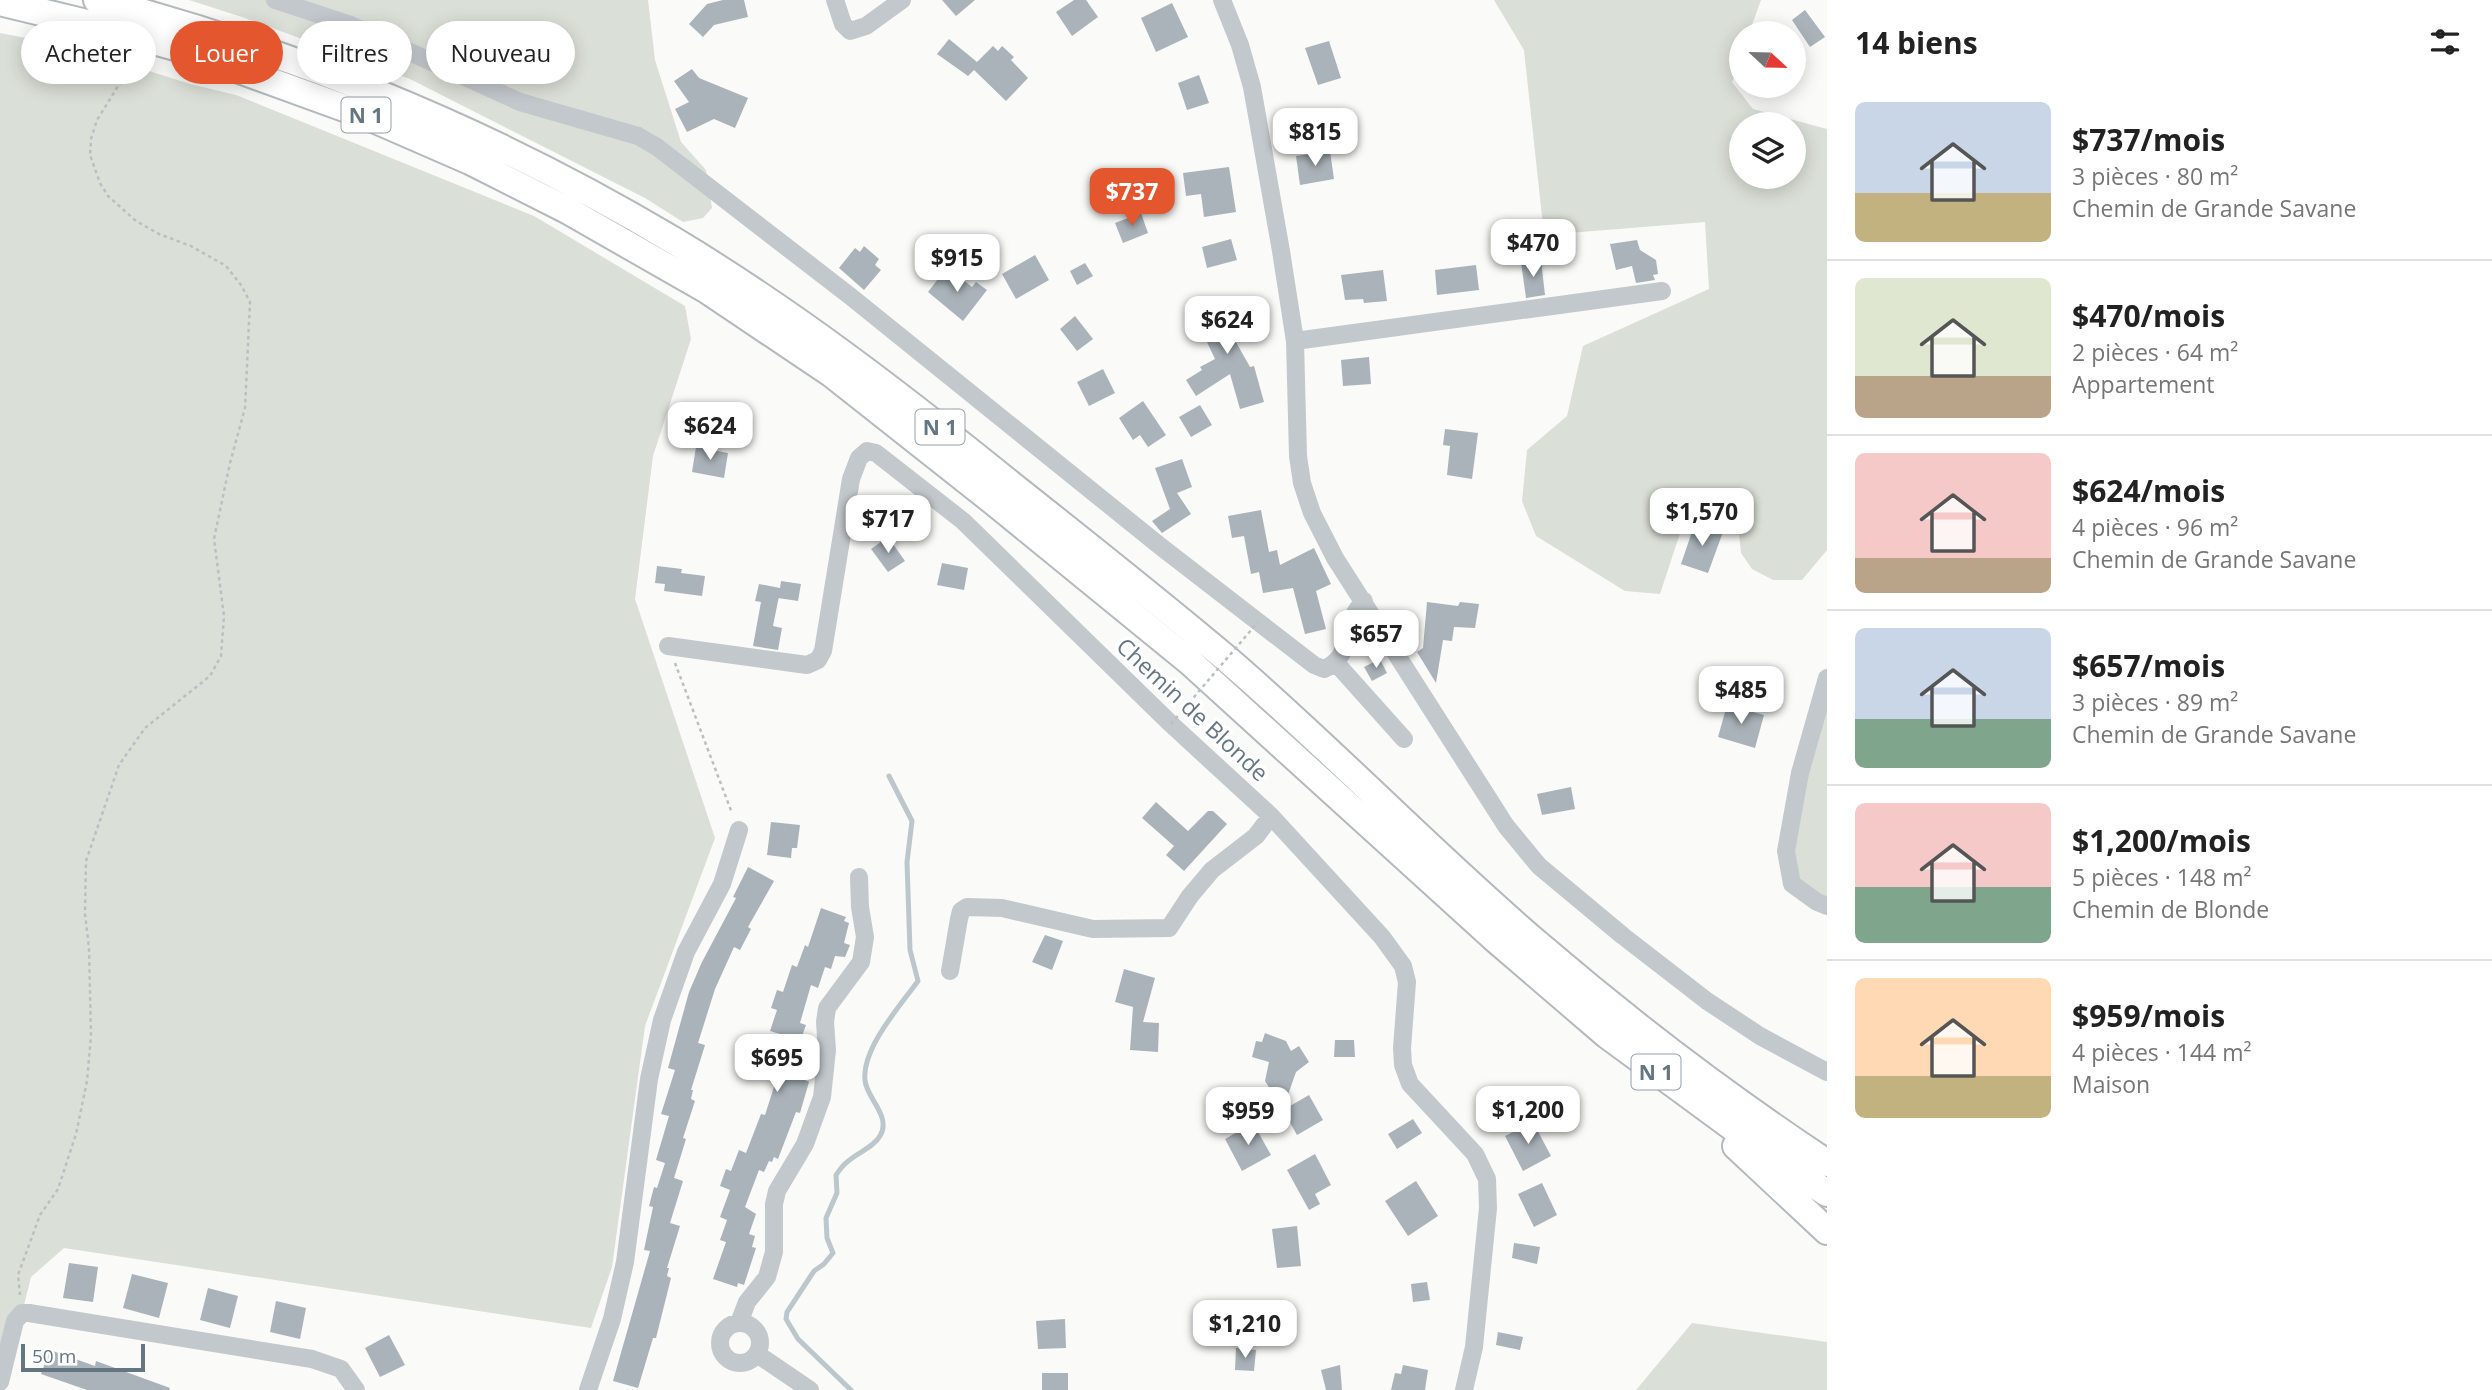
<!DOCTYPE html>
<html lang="fr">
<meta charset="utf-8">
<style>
body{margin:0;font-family:"Open Sans",sans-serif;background:#f6f6f6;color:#222;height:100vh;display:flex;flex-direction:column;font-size:26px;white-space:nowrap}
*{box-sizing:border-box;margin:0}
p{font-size:23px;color:#767676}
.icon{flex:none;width:38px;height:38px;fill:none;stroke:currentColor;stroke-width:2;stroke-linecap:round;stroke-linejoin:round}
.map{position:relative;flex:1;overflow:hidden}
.panel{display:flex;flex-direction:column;background:#fff;width:665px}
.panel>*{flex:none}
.guide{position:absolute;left:21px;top:21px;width:665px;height:63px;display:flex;gap:14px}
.needle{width:46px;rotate:112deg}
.buttons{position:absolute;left:1729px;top:21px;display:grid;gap:14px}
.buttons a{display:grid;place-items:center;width:77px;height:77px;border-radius:50%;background:#fff;box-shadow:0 4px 18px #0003;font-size:35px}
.scale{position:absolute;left:21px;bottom:18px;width:124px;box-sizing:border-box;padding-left:7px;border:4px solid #657683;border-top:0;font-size:19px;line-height:24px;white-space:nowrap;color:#657683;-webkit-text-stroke:5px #fff;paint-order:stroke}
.price{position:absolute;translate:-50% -60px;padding:0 16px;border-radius:14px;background:#fff;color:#222;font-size:23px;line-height:46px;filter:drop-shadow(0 2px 4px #0008)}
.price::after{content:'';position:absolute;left:50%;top:42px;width:21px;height:16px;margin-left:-10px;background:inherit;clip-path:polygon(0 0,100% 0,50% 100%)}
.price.active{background:#e4572e;color:#fff}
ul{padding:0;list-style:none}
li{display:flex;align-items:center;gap:21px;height:175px;padding:0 28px}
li+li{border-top:2px solid #e0e0e0}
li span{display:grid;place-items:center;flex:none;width:196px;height:140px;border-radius:10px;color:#555}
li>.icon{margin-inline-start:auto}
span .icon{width:84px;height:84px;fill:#fffc;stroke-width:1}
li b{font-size:30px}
h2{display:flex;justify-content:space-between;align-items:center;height:84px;padding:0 28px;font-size:30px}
.pill{padding:0 24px;border-radius:32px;background:#fff;box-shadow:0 4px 18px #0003;font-size:24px;line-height:63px}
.pill.active{background:#e4572e;color:#fff}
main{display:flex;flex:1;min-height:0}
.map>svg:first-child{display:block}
.green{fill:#dadfd7;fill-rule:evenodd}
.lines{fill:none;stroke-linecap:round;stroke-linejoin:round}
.stream{stroke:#bbc7cb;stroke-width:5}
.building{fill:#aab3b9}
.highway-casing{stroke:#b4b9bd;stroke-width:30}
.path{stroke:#bbbfc2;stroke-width:2.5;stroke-dasharray:3.5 3.5;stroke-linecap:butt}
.minor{stroke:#c3c8cc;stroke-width:18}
.highway{stroke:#fff;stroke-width:26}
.path-bridge{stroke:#bbbfc2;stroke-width:2.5;stroke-dasharray:3.5 3.5;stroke-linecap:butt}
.labels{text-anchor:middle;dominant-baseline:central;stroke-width:7;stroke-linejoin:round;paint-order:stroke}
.shield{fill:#fff;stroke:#939fa8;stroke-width:2}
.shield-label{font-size:21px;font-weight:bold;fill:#657683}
.street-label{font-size:23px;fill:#657683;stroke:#fff}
</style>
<main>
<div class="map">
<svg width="1827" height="1390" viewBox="0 0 1827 1390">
<rect width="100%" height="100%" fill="#fafaf8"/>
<path class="green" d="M189,0H648L655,60L681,142L706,170L712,208L703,218L683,222L645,198L410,79L245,18Z
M1494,0H1761L1749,33H1741V56L1732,82L1753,109L1827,129V550L1802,580H1773L1752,569L1741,553L1738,524L1689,506L1660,594L1625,591L1536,536L1522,501L1527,450L1567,416L1583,346L1709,289L1705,222L1544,235L1524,50ZM1741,124H1794V177H1741Z
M0,33L77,48L190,84L236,95L534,216L685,306L691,339L653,456L635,599L715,838L645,1026L612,1267L591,1328L64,1248L31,1277L22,1313L0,1383Z
M1827,697V906L1792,884V818Z
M1692,1323L1827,1342V1390H1636Z"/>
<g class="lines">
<path class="stream" d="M851,1390L798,1339L786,1319L787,1312L814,1271L824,1264L833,1253L827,1238L826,1218L837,1193L836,1175C839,1171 842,1166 846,1163C856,1153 873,1148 880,1136C892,1116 866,1098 865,1080C862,1048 900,1006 918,981L910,950L907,862L912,821L889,776"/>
</g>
<path class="building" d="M723,0H744L748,17L714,25L703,37L689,24L707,4Z
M942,0H975L956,16Z
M1074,0H1086L1098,17L1072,36L1056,12Z
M1172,3L1188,37L1156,52L1141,18Z
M1805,10L1825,37L1810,47L1792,20Z
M949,39L977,62L993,46L998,51L1002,46L1014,57L1011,60L1028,78L1006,101L974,70L968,76L937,54Z
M1329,41L1341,78L1318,85L1305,48Z
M692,69L699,78L748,98L735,128L714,119L687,132L675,109L689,102L674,81Z
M1199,75L1209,103L1187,110L1178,83Z
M1330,151L1334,179L1300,185L1296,156Z
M1229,167L1236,212L1204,217L1201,194L1186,196L1183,173Z
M1141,213L1148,233L1123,243L1115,223Z
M1231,239L1237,260L1207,268L1202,247Z
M1637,240L1640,250L1656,260L1658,274L1653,275L1655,280L1636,283L1632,266L1616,270L1610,244Z
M864,246L879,259L875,265L881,270L864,290L839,268L855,248L860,252Z
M1035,255L1049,280L1016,299L1002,274Z
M1541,260L1545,295L1526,298L1521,262Z
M1085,263L1093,276L1077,285L1070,271Z
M1476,265L1479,290L1437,295L1435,270Z
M947,267L972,287L976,282L987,290L963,321L928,292Z
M1383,270L1387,301L1364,303L1363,299L1345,300L1341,275Z
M1228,303L1231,309L1240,305L1251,326L1232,335L1250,367L1254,366L1264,402L1240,409L1230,374L1196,396L1186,380L1202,370L1200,367L1215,359L1196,319Z
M1075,316L1093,339L1077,351L1060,329Z
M1369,357L1371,384L1343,386L1341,360Z
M1103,369L1115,393L1089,406L1077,382Z
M1143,401L1166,435L1148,447L1140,435L1133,440L1119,418Z
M1200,405L1212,425L1191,437L1179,417Z
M1445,429L1478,433L1472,479L1447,475L1450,446L1443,445Z
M696,447L728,453L724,478L692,472Z
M1182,459L1192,487L1177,493L1191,514L1162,533L1152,521L1170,509L1155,468Z
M1261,510L1269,552L1277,550L1280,565L1314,548L1331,584L1316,591L1326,629L1305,634L1293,588L1263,593L1259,572L1251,574L1244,536L1232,538L1228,516Z
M1695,523L1723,532L1708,573L1681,564Z
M888,537L905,561L888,572L871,549Z
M942,563L968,568L964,590L937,585Z
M657,566L682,569L681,573L705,576L702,596L664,591L665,584L655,583Z
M781,581L801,584L798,601L778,598L779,596L773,626L782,628L778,650L753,646L761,602L755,601L759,584L780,588Z
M1427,602L1458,606L1460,602L1479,604L1475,628L1454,627L1452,641L1443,640L1436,683L1417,652L1423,648Z
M1380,659L1387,673L1372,681L1364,667Z
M1727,705L1764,715L1755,748L1718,737Z
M1571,787L1575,809L1542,815L1537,794Z
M1156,802L1188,831L1208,811H1213L1227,824L1184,871L1166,855L1174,846L1142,818Z
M771,822L800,825L797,848H792L791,858L767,855Z
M748,867L774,881L748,927L751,929L740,950L734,947L715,989L698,1043L705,1045L691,1090H693L691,1099L695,1101L683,1138L686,1139L674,1178L683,1181L670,1223L680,1226L667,1268H669L667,1276L671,1278L656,1338H653L638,1388L613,1381L650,1251L644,1250L653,1207L649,1206L654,1187L657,1188L665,1163L656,1160L669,1116L661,1114L675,1070L668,1068L689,992L702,962L736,898L733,897Z
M821,908L846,917L844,921L849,923L844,943L850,945L845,957L835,956L831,969L825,967L818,988L811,985L800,1023L806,1025L802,1036L811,1041L801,1074L806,1076L805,1080L809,1082L800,1113L796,1112L778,1159L774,1157L772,1162L769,1161L764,1172L759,1170L745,1207L756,1214L749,1234L755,1236L752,1247L756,1248L744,1285L738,1283L737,1287L713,1279L726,1242L720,1240L727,1220L720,1217L730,1190L720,1186L726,1169L731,1171L739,1150L746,1153L761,1114L765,1115L779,1071L769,1067L780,1034L770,1031L777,1010L771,1008L777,990L783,992L792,965L797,967L805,945L808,947Z
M1045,935L1063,941L1052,970L1032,962Z
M1124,969L1155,978L1143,1022L1159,1023L1158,1052L1130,1050L1133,1007L1115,1002Z
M1265,1033L1286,1041L1291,1051L1299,1046L1309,1062L1296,1072L1283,1109L1265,1081L1269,1062L1252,1057L1256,1041L1262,1042Z
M1335,1040H1354L1355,1057H1334Z
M1309,1095L1323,1120L1297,1135L1283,1110Z
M1413,1119L1422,1133L1397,1149L1388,1134Z
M1533,1122L1551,1156L1523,1171L1505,1136Z
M1253,1123L1271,1155L1242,1171L1225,1139Z
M1315,1154L1331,1185L1315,1194L1320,1204L1309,1210L1287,1170Z
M1416,1181L1438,1216L1408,1236L1385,1201Z
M1542,1183L1557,1215L1534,1227L1518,1194Z
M1297,1226L1301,1266L1277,1268L1272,1229Z
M1514,1243L1540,1247L1537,1264L1512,1258Z
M69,1263L98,1267L93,1302L63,1298Z
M132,1274L168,1283L159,1318L123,1308Z
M1427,1282L1430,1300L1413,1302L1411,1284Z
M208,1288L238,1296L230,1328L200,1320Z
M276,1301L306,1308L300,1339L270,1332Z
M1065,1319L1066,1348L1038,1349L1036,1321Z
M1498,1332L1523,1337L1520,1350L1496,1345Z
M389,1335L405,1365L380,1377L365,1348Z
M1236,1348L1256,1350L1254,1371L1235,1370Z
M50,1350L95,1366L96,1361L170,1388L169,1390H87L41,1374Z
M1340,1365L1342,1390H1326L1321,1370Z
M1403,1365L1428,1370L1425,1390H1391L1395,1373L1401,1374Z
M1042,1373H1068V1390H1042Z"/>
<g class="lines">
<defs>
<path id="highway" d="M97,0C298,53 492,132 671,239C793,312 904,398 1014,487C1086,544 1158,601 1228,660C1335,752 1433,855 1540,946C1631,1024 1727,1097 1827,1163
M0,2L107,28L179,48L369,117L470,161L567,210L707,290L832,374L994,502L1190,662L1494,938L1607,1035L1784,1165L1827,1193
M1736,1146L1827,1231"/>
</defs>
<use href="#highway" class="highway-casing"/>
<path class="path" d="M675,663L732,813
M20,1295L18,1275L40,1215L58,1189L76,1134L87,1081L91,1036L89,948L85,914L86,861L119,765L145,728L210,676L221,656L224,616L214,539L230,463L245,408L250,302L241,285L226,266L191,246L159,234L136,221L108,196L100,183L90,155L91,139L97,120L136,57"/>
<path class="minor" d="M275,0L348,24L520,102L638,136L657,147L850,296L1160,546L1314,665L1324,669C1352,656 1341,637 1354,615C1356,610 1361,605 1364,601
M835,0L843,24L850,31L866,26L902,0
M1222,0L1240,45L1252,87L1281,251L1295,341L1298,456L1302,483L1312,513L1335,558L1506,826L1539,866L1623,936L1707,1001L1760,1036L1827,1072
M1295,341L1662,291
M668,646L807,665L818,660L823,651L851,479L859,458L867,451L876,453L963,521L1171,724L1271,816L1382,937L1403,966L1407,982L1402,1048L1403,1065L1410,1084L1475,1154L1487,1179L1488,1208L1474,1347L1464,1390
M1336,663L1404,739
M1827,678L1800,773L1786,851L1792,884L1817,902L1827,906
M950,971L959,919L961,911L967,907L1002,908L1093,929L1169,928L1190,896L1212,870L1256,836L1271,816
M720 1343a20 20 0 1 1 40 0a20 20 0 1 1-40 0Z
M739,1323L747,1302L767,1277L774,1252V1204L777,1191L805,1144L822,1097L827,1050L825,1022L827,1008L861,962L865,937L860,907L859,877
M757,1354L810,1390
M0,1382L15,1321L22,1313H29L312,1359L341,1369L356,1390
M588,1390L612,1319L625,1262L649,1079L662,1020L686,952L722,884L739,830"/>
<use href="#highway" class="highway"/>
<path class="path-bridge" d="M1171,724L1258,622"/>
</g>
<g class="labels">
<g class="shield">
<rect x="341.5" y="97.5" width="49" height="35" rx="5"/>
<rect x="915.5" y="409.5" width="49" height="35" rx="5"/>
<rect x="1631.5" y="1054.5" width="49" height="35" rx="5"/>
</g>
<g class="shield-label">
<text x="366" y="115">N 1</text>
<text x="940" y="427">N 1</text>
<text x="1656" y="1072">N 1</text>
</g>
<g class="street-label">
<text transform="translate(1193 709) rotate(43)">Chemin de Blonde</text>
</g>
</g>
</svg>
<div class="buttons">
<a><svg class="needle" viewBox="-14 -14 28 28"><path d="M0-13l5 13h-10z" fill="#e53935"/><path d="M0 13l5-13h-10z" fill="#767676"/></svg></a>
<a><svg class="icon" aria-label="layers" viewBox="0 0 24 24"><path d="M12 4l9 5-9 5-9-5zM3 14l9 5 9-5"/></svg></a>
</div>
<div class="scale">50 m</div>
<b class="price" style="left:1315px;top:168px">$815</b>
<b class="price active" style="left:1132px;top:228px">$737</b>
<b class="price" style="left:1533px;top:279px">$470</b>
<b class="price" style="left:957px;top:294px">$915</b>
<b class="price" style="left:1227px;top:356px">$624</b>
<b class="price" style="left:710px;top:462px">$624</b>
<b class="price" style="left:1702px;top:548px">$1,570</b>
<b class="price" style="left:888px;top:555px">$717</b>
<b class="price" style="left:1376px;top:670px">$657</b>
<b class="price" style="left:1741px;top:726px">$485</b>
<b class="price" style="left:777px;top:1094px">$695</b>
<b class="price" style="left:1528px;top:1146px">$1,200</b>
<b class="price" style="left:1248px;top:1147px">$959</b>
<b class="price" style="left:1245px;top:1360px">$1,210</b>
<div class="guide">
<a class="pill">Acheter</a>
<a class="pill active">Louer</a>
<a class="pill">Filtres</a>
<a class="pill">Nouveau</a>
</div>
</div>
<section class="panel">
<h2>14 biens<svg class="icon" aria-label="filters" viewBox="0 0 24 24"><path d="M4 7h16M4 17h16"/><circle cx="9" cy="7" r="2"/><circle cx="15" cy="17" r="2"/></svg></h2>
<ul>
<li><span style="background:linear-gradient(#c9d6e8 65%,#c2b280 0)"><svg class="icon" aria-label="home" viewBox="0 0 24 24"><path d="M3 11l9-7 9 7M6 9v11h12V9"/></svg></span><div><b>$737/mois</b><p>3 pièces · 80 m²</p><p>Chemin de Grande Savane</p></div></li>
<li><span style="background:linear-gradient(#dfe7d0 70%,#b9a48a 0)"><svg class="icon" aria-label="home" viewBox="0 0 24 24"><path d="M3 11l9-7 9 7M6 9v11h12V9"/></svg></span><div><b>$470/mois</b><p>2 pièces · 64 m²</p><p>Appartement</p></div></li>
<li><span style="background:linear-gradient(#f6c9c9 75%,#b9a48a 0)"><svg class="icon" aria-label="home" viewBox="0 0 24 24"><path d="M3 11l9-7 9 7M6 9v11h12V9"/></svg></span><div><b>$624/mois</b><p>4 pièces · 96 m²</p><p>Chemin de Grande Savane</p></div></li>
<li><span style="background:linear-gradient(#c9d6e8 65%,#7fa58c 0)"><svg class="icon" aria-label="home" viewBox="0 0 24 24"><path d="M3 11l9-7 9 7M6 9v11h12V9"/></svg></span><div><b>$657/mois</b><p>3 pièces · 89 m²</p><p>Chemin de Grande Savane</p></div></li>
<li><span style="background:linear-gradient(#f6c9c9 60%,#7fa58c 0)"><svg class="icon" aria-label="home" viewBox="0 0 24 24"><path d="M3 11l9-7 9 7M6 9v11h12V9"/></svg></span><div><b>$1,200/mois</b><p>5 pièces · 148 m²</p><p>Chemin de Blonde</p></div></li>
<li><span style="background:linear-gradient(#ffd9b3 70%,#c2b280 0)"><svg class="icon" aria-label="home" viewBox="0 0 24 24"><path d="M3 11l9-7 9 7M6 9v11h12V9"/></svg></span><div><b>$959/mois</b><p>4 pièces · 144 m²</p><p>Maison</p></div></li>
</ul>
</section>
</main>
